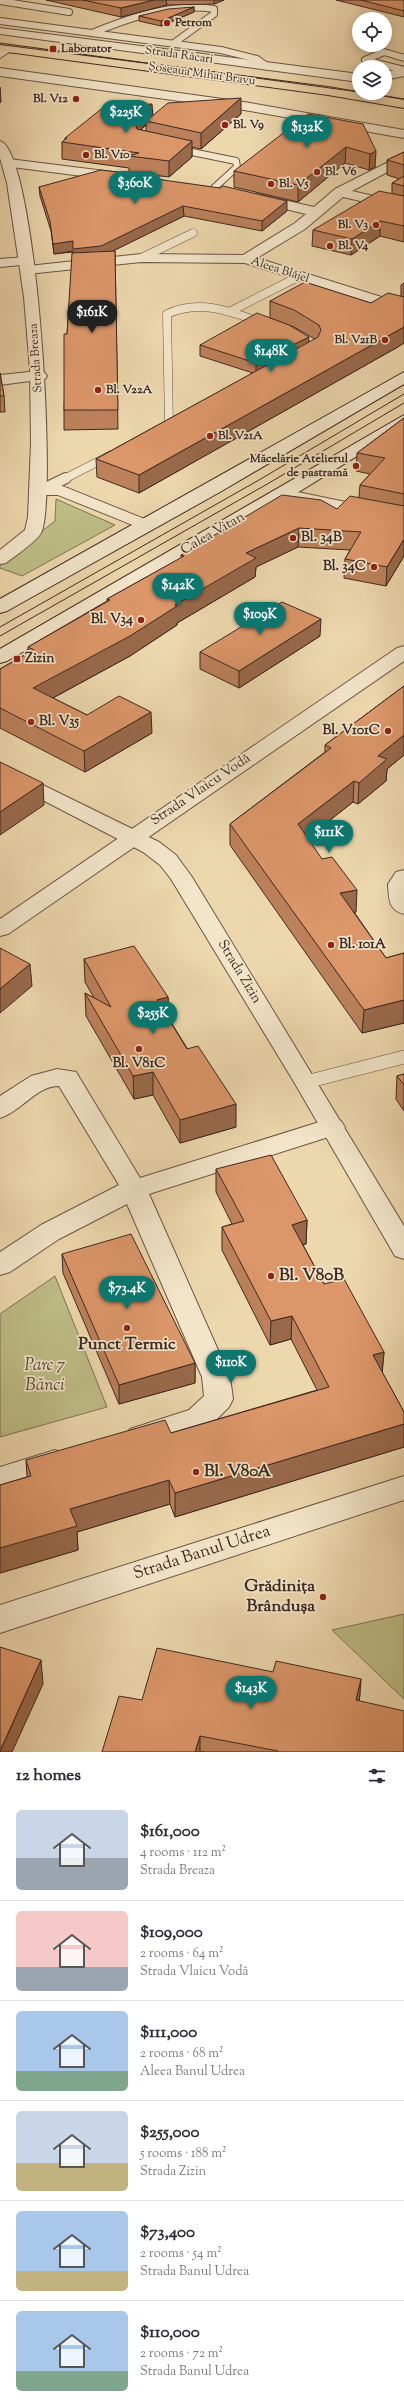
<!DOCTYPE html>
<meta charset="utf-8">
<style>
body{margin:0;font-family:"Sorts Mill Goudy",serif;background:#f2f2f3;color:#2b2b33;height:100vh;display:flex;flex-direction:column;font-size:15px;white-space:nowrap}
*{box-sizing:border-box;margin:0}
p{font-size:13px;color:#7c7c81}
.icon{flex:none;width:22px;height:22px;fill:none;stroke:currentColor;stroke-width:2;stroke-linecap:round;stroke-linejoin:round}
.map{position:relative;height:1752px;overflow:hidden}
.panel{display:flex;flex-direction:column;background:#fff;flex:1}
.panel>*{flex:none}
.buttons{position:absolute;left:352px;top:12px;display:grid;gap:8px}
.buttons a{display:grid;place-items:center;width:40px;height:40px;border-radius:50%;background:#fff;box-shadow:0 2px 10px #0003;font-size:20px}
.price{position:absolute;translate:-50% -34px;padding:0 9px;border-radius:14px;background:#0f766e;color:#fff;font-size:13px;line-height:26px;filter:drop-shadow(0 1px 2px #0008)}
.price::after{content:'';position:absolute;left:50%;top:24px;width:12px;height:9px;margin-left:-6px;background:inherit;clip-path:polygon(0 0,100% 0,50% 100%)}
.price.selected{background:#222;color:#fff}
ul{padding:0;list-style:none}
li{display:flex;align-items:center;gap:12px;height:100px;padding:0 16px}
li+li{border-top:1px solid #e1e1e2}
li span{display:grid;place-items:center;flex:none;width:112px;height:80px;border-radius:6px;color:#555}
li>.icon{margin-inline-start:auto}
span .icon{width:48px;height:48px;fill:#fffc;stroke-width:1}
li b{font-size:17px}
h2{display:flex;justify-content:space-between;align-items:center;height:48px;padding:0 16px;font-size:17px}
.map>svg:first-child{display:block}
.green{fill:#bebd86;stroke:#7e7254}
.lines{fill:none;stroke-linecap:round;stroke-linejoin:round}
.service-far3-casing{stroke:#6a5444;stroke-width:8}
.service-far2-casing{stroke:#6a5444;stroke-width:9}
.service-far1-casing{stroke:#6a5444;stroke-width:12}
.service-casing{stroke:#6a5444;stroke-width:14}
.minor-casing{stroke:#6a5444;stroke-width:2}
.tertiary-casing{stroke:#6a5444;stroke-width:2}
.secondary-casing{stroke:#3e2821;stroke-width:2}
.primary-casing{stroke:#3e2821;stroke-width:2}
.service-far3{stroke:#f3e5ca;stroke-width:6}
.service-far2{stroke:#f3e5ca;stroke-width:8}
.service-far1{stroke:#f3e5ca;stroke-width:10}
.service{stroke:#f3e5ca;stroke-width:13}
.minor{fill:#f3e5ca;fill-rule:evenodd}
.tertiary{fill:#f3e5ca;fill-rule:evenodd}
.secondary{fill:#f3e5ca;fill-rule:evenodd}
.primary{fill:#edd7ad;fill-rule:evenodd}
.tram{stroke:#3e2821;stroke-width:1}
.wall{fill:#bc815a;stroke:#3e2821;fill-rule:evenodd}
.shaded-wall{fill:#99694a;stroke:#3e2821}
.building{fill:#db9669;stroke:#3e2821}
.poi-dot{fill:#8f2418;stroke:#f3e5ca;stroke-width:1.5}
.labels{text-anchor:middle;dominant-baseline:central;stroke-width:3.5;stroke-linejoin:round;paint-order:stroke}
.far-poi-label{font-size:12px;font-weight:bold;fill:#3e2821;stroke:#f3e5ca;text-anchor:start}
.far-street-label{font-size:12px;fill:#3e2821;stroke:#f3e5ca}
.street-label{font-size:14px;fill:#3e2821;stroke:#f3e5ca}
.poi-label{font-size:14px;font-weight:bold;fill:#3e2821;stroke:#f3e5ca;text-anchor:start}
.near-poi-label{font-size:17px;font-weight:bold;fill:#3e2821;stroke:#f3e5ca;text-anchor:start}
.near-park-label{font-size:17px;font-style:italic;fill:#584635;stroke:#f3e5ca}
.near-street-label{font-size:17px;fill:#3e2821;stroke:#f3e5ca}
</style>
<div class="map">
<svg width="404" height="1752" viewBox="0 0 404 1752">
<rect width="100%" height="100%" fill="#edd7ad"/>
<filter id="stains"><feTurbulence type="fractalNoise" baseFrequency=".005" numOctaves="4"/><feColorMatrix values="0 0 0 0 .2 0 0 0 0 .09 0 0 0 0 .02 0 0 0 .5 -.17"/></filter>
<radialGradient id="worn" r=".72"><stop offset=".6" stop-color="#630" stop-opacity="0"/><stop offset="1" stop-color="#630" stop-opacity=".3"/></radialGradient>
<path class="green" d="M56,499L115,525L22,576L0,568V564L55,521Z
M55,1276L107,1407L0,1437V1314Z
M404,1614V1699L332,1630Z"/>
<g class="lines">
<defs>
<path id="service-far3" d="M0,1L69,12
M0,21L221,50L257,59L268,67
M92,33C132,17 171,3 214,9V14L174,43
M404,58L384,52L365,60L404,70
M177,149L236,161L237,167L214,188"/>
<path id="service-far2" d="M141,258L193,233
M231,311L298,277
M169,426L167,314C199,299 231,311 262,323
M64,479L111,455"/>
<path id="service-far1" d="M44,490H59L146,525
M39,491L66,478"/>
<path id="service" d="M306,1082L404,1057"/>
<path id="minor" d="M0,28L359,74V82L0,34Z
M0,68L244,102L404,130V138L244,110L0,76Z
M404,68V76L385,80V72Z
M404,154V163L352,191L404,203V211L343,197L305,229L257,258L404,304V313L245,263L141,262L28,274L21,270L28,266L141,254L243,255L295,223L306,214L252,201L250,198L252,195L257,194L314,207L335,189Z
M9,159L121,173L128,177L121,181L4,166L3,163L4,160Z
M27,257L32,258L34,261L32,264L0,267V259Z
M39,371L45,373L47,376L45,379L0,385V375Z
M404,646V661L8,934L0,936V919L397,648Z
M404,870V914C388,910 389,898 388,884L396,872Z
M57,1069L76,1072L140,1178L332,1118L341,1121L345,1127L341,1133L149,1194L230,1377L233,1399L229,1407L209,1427L140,1449L130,1445L125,1437L130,1429L189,1410L204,1396L202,1377L127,1204L59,1239L10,1272L0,1275V1252L41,1225L119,1185L59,1086C36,1086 22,1111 0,1118V1096L31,1076Z
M55,1450L65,1454L70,1462L65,1470L0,1491V1467Z"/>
<path id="tertiary" d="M8,46L14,49L0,58V50Z
M0,141C36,150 57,487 42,531C39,540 15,556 6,563L0,564V550L25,530L28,517L31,443L30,370L24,297L7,183L0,158Z
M283,489L404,514V524L277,498L274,494L277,490Z
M0,764L159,842L176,855L192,877L404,1226V1259L395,1256L294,1082L171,879L160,865L143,852L0,778Z
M404,1476V1500L0,1633V1605Z"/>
<path id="secondary" d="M404,372V384L220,492L7,611L0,613V599Z
M404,415V427L289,498L7,661L0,663V649Z"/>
<path id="primary" d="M0,45L328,87L404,100V108L328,95L0,51Z"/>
</defs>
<use href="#service-far3" class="service-far3-casing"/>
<use href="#service-far2" class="service-far2-casing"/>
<use href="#service-far1" class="service-far1-casing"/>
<use href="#service" class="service-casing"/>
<use href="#minor" class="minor-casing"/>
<use href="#tertiary" class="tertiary-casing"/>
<use href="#secondary" class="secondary-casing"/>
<use href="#primary" class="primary-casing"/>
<use href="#service-far3" class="service-far3"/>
<use href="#service-far2" class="service-far2"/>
<use href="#service-far1" class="service-far1"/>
<use href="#service" class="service"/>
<use href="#minor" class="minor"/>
<use href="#tertiary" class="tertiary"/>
<use href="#secondary" class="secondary"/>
<use href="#primary" class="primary"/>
<path class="tram" d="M0,43L359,92
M368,93L404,99
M0,627L259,480L404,394
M0,636L269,483L404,403"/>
</g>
<path class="wall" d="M46,0H224L214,4L167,5L121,17Z
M336,0H404V17Z
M194,7V12L161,26L139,21V16Z
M241,114L201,149L192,147V157L169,177L129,172V168L62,159V142L65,140V138L153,116ZM146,125V131L141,130Z
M363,124L375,167L369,170L345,163L298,202L234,187V171Z
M404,152V242L380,236L351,255L312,246L313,230L392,194V183L400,179L387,175V160Z
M158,177V179L287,211L262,231L184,216L112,251H115L118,429L64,430V410L67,334L73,252L54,254L51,231L40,196L39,187Z
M404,283V343L396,348L139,493L97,477L96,459L253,373L200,356V345L309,343L315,339L294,327L270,318V301L371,303L401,296V285Z
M0,373L4,396L5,412H0Z
M404,418V556L386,586L344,578L345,559L350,550L298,547L256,567L255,577L177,623V625L130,656L53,698L87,715L152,733L85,772L0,728V669L28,653V647L107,601V599L181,558V555L337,509L359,497L360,485L370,474L356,471L357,453Z
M320,636L239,688L200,669V652Z
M404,686V755L387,769L386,781L358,804L353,802L307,838L356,912H354L386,958L404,953V1023L362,1033L230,845V824L325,752V745Z
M84,959L168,997L169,1019L236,1127L180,1143L153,1095L134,1099L86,1016L85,993L94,998L85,982Z
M404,1074V1111L396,1099L397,1076Z
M216,1169L307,1220L306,1244L303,1245L324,1284L384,1352L382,1372L404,1412V1447L175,1517L170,1504L77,1532L78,1550L0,1573V1485L27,1477L26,1460L171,1433L317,1390L291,1339L270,1345L222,1250V1227L232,1224L216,1192Z
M62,1254L195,1363V1383L119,1404L63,1273Z
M360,1695L359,1701L404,1752H205L200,1751L142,1700Z"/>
<path class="shaded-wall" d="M154,0H166L167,5L121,17V8Z
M214,0H224L214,4Z
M194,7V12L161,26V21Z
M0,87L1,102L0,103Z
M241,98V114L201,149V133Z
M152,104L153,119L146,121V125L135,135L134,119Z
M192,141V157L169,177V161Z
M346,147L345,163L298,202V185Z
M376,151L375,167L369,170L370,154Z
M287,201V211L262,231V221Z
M183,206L184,216L101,257L73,260V251L54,254L53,244Z
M380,221V236L351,255L352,239Z
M404,327V343L396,348L139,493V475Z
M309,337L308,348L256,375V363Z
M299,528L298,547L256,567L255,577L177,623V625L130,656L34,708L33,688L175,605L246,553Z
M404,539V556L386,586L387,567Z
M321,619L320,636L239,688V671Z
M151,712L152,733L85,772L84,751Z
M404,735V755L387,769L386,781L358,804L359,783L378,756Z
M354,781L353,802L297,846L298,824Z
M43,783L44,805L0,835V812Z
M357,890L356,912L339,916L340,893Z
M30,964L32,986L0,1013V989Z
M168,997L169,1020L157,1000Z
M404,1000V1023L362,1033L364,1010Z
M153,1072V1095L134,1099L133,1076Z
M236,1104V1127L180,1143V1120Z
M307,1220L306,1244L291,1248L292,1225Z
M292,1316L291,1339L270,1345L271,1321Z
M384,1352L382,1376L373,1355Z
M195,1363V1383L119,1404V1385Z
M404,1424V1447L175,1517V1493Z
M169,1480L170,1504L77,1532L78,1550L0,1573V1548L70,1509Z
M41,1660L43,1684L12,1752H0Z
M361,1679L360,1695L355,1716L356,1700Z
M200,1736V1752H195Z"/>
<path class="building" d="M83,0H154L121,8Z
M361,0H404V11Z
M194,7L161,21L139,16L168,9Z
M241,98L201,133L146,121L168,103Z
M152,104L134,119L137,129L192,141L169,161L129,156L139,153L62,142L67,138H65L105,106Z
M308,114L363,124L376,151L370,154L346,147L298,185L234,171Z
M404,152V165L387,160Z
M101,170L158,177L156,179L220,188L223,186L287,201L262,221L183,206L101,246L73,249V241L53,244L50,221L39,187Z
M404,176V186L392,183Z
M379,191L404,196V226L380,221L352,239L313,230Z
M115,251L118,410H64V334H67L72,253Z
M305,282L371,303L388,293L404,297V327L139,475L96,459L318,337L321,330L319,325L294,310L270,301Z
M257,313L289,325L309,337L256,363L200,345Z
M0,373L4,396H0Z
M404,418V494L360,485L385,458L357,453Z
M282,495L321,500L337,509L350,496L404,506V539L387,567L345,559L361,532L299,528L246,553L256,558L175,605L177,606L130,636L33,688L87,715L119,696L151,712L84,751L0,708V669L34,650L28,647L110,600L107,599L184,556L181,555Z
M282,602L321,619L239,671L200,652Z
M404,686V735L378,756L387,759L359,783L354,781L298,824L322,859L332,857L357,890L340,893L386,958L404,953V1000L364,1010L230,824L331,748L325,745Z
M0,762L43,783L0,812Z
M134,946L168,997L157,1000L187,1049L198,1046L236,1104L180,1120L153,1072L133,1076L85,993L111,1007L84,959Z
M0,948L30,964L0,989Z
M404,1074V1085L397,1076Z
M271,1155L307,1220L292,1225L324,1284L344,1279L384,1352L373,1355L404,1412V1424L175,1493L169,1480L70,1509L77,1526L0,1548V1485L31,1476L26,1460L165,1420L171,1433L329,1387L292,1316L271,1321L222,1227L244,1221L216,1169Z
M131,1234L195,1363L119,1385L62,1254Z
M0,1647L41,1660L0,1751Z
M157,1648L273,1672L276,1661L361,1679L356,1700L404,1711V1752H278V1751L200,1736L195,1752H102L119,1696L142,1700Z"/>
<g class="poi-dot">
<circle cx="167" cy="23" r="4"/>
<rect x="49" y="45" width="8" height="8" rx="2"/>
<circle cx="76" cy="99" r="4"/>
<circle cx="225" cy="125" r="4"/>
<circle cx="86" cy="155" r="4"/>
<circle cx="317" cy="172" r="4"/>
<circle cx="271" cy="184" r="4"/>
<circle cx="376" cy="225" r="4"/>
<circle cx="330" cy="246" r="4"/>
<circle cx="385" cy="340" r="4"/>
<circle cx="98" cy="390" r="4"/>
<circle cx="210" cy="436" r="4"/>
<circle cx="356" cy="466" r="4"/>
<circle cx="293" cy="538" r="4"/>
<circle cx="374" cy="567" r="4"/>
<circle cx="141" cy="620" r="4"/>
<rect x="13" y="655" width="8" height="8" rx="2"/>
<circle cx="31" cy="722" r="4"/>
<circle cx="388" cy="731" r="4"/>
<circle cx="331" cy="945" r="4"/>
<circle cx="139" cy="1049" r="4"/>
<circle cx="271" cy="1276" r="4"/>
<circle cx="127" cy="1328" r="4"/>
<circle cx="196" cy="1472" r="4"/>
<circle cx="323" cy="1597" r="4"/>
</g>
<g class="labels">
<g class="far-poi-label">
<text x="175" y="23">Petrom</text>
<text x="61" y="49">Laborator</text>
<text x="68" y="99" text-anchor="end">Bl. V12</text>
<text x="233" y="125">Bl. V9</text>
<text x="94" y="155">Bl. V10</text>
<text x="325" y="172">Bl. V6</text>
<text x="279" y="184">Bl. V5</text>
<text x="368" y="225" text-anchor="end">Bl. V3</text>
<text x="338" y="246">Bl. V4</text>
<text x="377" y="340" text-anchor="end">Bl. V21B</text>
<text x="106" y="390">Bl. V22A</text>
<text x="218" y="436">Bl. V21A</text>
<text x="348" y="459" text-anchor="end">Măcelărie Atelierul<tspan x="348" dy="14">de pastramă</tspan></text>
</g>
<g class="far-street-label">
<text transform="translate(179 55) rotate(8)">Strada Răcari</text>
<text transform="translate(202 74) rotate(8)">Șoseaua Mihai Bravu</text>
<text transform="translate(280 270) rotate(18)">Aleea Blăjel</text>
<text transform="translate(36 358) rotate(-94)">Strada Breaza</text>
</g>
<g class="street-label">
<text transform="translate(213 534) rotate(-30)">Calea Vitan</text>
<text transform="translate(201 790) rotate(-34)">Strada Vlaicu Vodă</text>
<text transform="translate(239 972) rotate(59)">Strada Zizin</text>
</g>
<g class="poi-label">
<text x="301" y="538">Bl. 34B</text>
<text x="366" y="567" text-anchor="end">Bl. 34C</text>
<text x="133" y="620" text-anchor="end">Bl. V34</text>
<text x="25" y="659">Zizin</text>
<text x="39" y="722">Bl. V35</text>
<text x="380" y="731" text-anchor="end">Bl. V101C</text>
<text x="339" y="945">Bl. 101A</text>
<text x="139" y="1064" text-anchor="middle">Bl. V81C</text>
</g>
<g class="near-poi-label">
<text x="279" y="1276">Bl. V80B</text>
<text x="127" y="1345" text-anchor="middle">Punct Termic</text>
<text x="204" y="1472">Bl. V80A</text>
<text x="315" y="1587" text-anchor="end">Grădinița<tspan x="315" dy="20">Brândușa</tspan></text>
</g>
<g class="near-park-label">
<text x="45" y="1366">Parc 7<tspan x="45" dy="20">Bănci</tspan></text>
</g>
<g class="near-street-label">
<text transform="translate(202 1553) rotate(-18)">Strada Banul Udrea</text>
</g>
</g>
<rect width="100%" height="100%" filter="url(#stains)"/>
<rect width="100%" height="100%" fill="url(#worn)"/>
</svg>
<div class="buttons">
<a><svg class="icon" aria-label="locate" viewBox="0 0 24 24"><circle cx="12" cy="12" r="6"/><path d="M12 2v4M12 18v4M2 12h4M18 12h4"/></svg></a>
<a><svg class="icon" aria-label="layers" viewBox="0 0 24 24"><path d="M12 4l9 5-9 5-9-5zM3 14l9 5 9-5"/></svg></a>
</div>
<b class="price" style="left:126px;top:134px">$225K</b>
<b class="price" style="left:307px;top:149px">$132K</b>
<b class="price" style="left:135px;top:205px">$360K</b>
<b class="price selected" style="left:92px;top:334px">$161K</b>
<b class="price" style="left:271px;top:373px">$148K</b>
<b class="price" style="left:178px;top:607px">$142K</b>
<b class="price" style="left:260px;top:636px">$109K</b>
<b class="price" style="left:329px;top:854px">$111K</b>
<b class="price" style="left:153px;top:1035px">$255K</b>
<b class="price" style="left:127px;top:1310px">$73.4K</b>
<b class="price" style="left:231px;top:1384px">$110K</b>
<b class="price" style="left:251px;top:1710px">$143K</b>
</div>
<section class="panel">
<h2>12 homes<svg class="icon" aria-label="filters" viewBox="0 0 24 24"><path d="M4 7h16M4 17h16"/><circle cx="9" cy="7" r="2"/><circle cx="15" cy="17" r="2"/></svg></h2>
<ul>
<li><span style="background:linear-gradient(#c9d6e8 60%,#9aa5b1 0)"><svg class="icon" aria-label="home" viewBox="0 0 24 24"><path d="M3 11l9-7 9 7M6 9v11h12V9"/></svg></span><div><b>$161,000</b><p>4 rooms · 112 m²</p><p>Strada Breaza</p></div></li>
<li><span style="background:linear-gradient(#f6c9c9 70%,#9aa5b1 0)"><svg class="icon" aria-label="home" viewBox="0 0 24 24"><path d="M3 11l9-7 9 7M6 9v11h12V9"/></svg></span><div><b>$109,000</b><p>2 rooms · 64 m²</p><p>Strada Vlaicu Vodă</p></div></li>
<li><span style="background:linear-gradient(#a9c7e8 75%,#7fa58c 0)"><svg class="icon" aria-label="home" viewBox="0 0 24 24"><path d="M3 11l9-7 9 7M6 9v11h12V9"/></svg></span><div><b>$111,000</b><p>2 rooms · 68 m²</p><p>Aleea Banul Udrea</p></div></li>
<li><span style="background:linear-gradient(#c9d6e8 65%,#c2b280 0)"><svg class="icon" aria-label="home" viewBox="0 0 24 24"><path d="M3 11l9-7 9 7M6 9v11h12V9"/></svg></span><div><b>$255,000</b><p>5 rooms · 188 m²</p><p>Strada Zizin</p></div></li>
<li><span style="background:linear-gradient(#a9c7e8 75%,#c2b280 0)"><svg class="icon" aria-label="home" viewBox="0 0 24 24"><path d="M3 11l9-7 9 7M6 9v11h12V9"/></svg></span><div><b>$73,400</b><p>2 rooms · 54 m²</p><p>Strada Banul Udrea</p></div></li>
<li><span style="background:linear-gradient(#a9c7e8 75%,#7fa58c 0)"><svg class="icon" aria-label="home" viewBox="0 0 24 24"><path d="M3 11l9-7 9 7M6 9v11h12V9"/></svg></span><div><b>$110,000</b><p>2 rooms · 72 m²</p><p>Strada Banul Udrea</p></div></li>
</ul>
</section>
